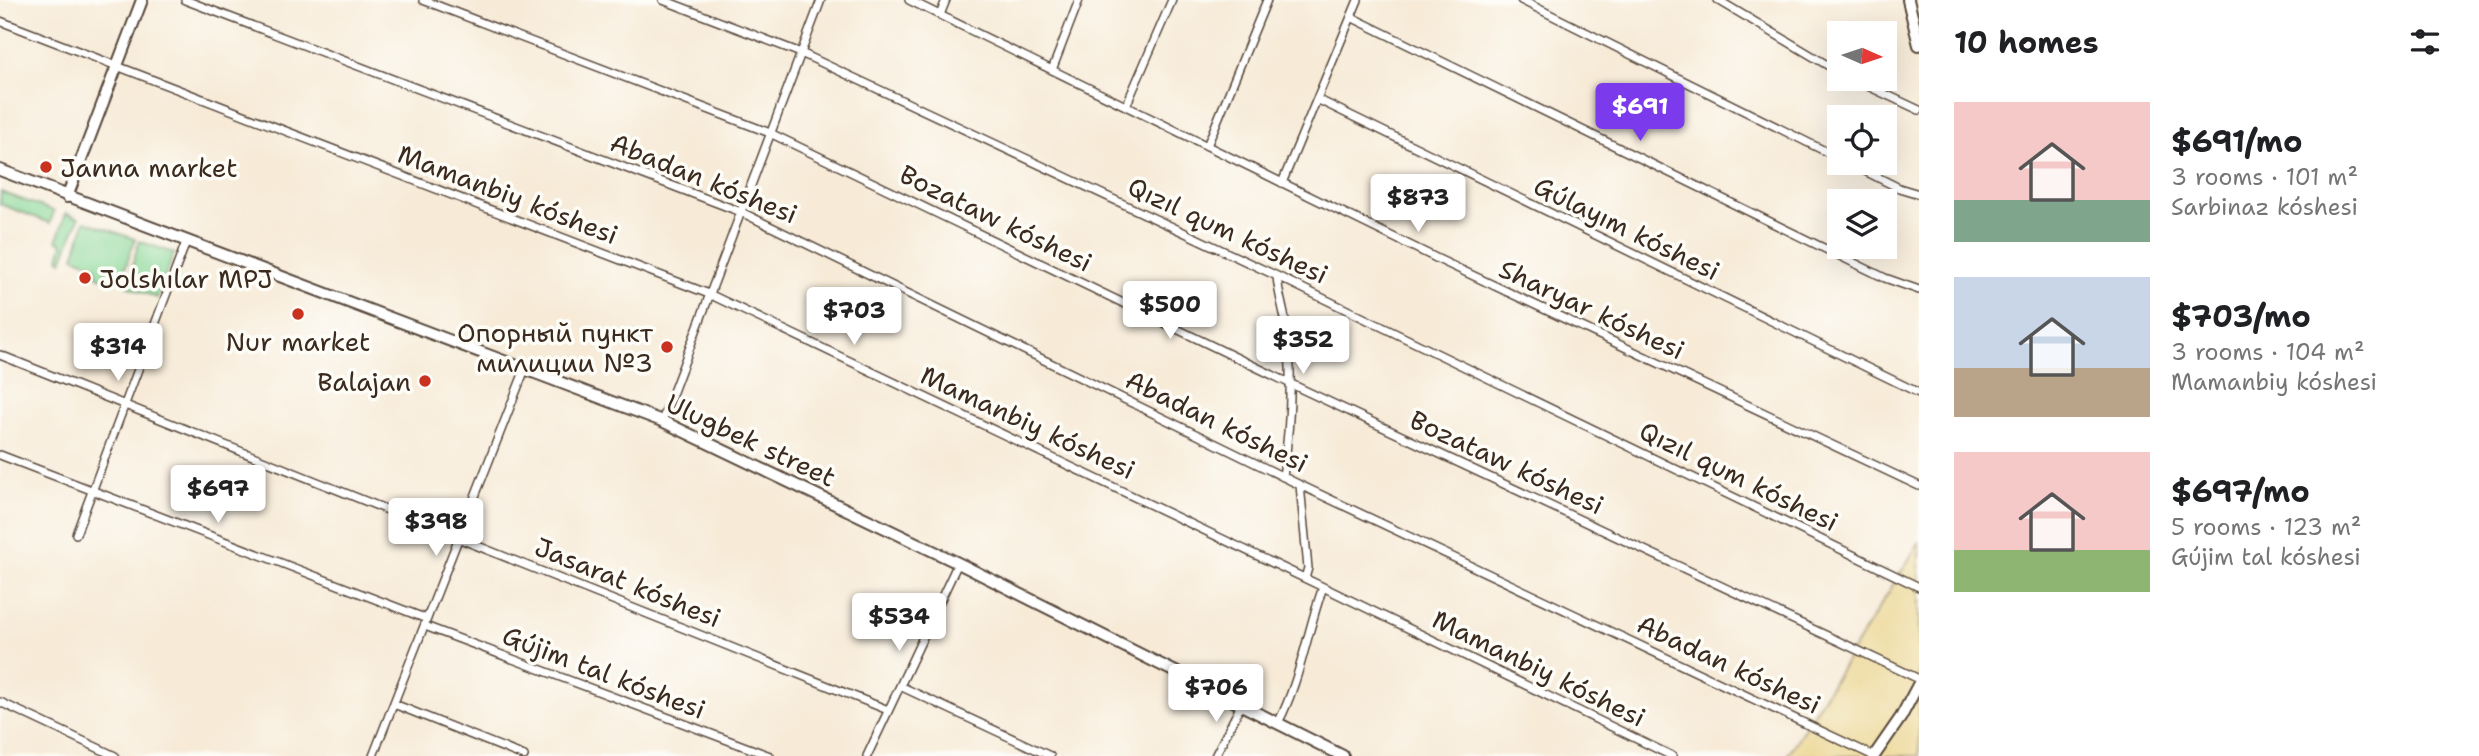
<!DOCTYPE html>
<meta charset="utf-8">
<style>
body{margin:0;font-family:"Shantell Sans",sans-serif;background:#f2f2f2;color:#202124;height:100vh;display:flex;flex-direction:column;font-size:26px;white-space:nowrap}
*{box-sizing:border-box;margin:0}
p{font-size:23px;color:#757577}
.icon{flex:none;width:38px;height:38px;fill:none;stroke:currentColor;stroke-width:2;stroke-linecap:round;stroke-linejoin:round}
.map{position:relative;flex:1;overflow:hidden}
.drawer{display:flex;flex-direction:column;background:#fff;width:560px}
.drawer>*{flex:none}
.needle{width:46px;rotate:93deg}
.fabs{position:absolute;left:1827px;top:21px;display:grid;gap:14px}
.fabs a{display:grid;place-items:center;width:70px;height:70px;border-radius:0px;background:#fff;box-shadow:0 7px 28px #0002;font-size:35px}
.price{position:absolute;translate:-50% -60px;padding:0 16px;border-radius:7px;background:#fff;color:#222;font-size:23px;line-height:46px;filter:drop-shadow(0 2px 4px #0008)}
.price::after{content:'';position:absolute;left:50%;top:42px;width:21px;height:16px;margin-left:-10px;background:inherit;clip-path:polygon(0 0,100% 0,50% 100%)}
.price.on{background:#7c3aed;color:#fff}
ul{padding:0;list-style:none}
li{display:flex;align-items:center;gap:21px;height:175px;padding:0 35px}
li span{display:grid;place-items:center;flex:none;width:196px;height:140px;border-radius:0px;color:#555}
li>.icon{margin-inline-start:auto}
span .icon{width:84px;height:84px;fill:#fffc;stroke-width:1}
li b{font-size:30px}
h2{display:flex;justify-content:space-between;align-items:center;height:84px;padding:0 35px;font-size:30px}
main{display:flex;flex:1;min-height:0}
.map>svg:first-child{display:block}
.green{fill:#89d796;stroke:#62805a;stroke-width:2}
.sand{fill:#eeda9e;stroke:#94825e;stroke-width:2}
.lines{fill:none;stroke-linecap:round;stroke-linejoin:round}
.street-casing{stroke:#57473a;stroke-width:10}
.secondary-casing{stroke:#57473a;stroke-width:14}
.primary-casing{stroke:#57473a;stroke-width:14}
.street{stroke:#fff;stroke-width:7}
.secondary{stroke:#fff;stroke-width:10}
.primary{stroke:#fff;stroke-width:10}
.poi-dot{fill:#c8321e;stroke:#fdfcf7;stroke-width:2.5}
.labels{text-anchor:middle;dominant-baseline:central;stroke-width:7;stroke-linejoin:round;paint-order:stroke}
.poi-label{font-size:26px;fill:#3b2a1e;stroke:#fdfcf7;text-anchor:start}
.street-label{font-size:26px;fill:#3b2a1e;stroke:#fdfcf7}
</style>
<main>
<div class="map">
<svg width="1919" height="756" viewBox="0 0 1919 756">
<rect width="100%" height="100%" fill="#fdfcf7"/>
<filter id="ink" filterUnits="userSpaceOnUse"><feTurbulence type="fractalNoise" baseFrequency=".0143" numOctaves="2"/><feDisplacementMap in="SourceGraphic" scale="14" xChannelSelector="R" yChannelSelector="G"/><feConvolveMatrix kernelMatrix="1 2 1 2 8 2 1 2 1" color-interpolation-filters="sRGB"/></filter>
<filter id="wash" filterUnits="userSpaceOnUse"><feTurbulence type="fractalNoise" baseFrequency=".00686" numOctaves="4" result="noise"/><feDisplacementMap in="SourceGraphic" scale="28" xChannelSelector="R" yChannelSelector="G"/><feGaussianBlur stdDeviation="1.57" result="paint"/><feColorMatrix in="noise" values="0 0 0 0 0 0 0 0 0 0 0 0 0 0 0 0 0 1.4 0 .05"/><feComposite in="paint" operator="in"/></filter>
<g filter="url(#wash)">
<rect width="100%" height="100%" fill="#f7ebd8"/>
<path class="green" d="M1,192L54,211L50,223L0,204Z
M66,213L79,218L62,261L59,258L63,244L57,240Z
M85,221L135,239L124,272L108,267L103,278L97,276L96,266L74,257Z
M139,241L174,253L157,298L127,286Z"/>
<path class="sand" d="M1919,543V756H1787Z"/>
</g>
<g filter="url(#ink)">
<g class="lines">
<defs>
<path id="street" d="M185,0L741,212L1300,485L1874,756
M423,0L770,133L1289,383L1919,679
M663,0L801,53L1277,276L1919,587
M909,0L1440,260L1919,486
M1521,0L1839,158
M1718,0L1839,72
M940,15L946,0
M1351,17L1885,278L1919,290
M0,21L709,294L1323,587L1672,756
M1052,70L1079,0
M1853,79L1919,110
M1317,99L1919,393
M1126,106L1172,0
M1207,146L1267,0
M1849,163L1899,188L1919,194
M1282,183L1358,0
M1277,276C1278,292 1283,307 1286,324C1294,374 1290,427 1283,477
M0,355L888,710
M662,421L821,0
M0,455L427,619
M1300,485L1308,568L1305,578
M76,534L186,242
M425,626L770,756
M900,686L1050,756
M0,702L115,756
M394,704L524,756
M1278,723C1300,681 1307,632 1323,587
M373,756L525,369
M867,756L958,563
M1215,756L1241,705"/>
<path id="secondary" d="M0,170L662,421L958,563L1343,756
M67,197L142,0
M1874,756L1901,717L1919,683"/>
<path id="primary" d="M1908,0L1919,45"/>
</defs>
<use href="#street" class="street-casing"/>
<use href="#secondary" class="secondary-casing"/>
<use href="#primary" class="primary-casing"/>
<use href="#street" class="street"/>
<use href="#secondary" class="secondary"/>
<use href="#primary" class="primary"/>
</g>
</g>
<g class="poi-dot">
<circle cx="46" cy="167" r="7"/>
<circle cx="85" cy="278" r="7"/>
<circle cx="298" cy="314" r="7"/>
<circle cx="667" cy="347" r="7"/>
<circle cx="425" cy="381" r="7"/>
</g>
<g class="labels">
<g class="poi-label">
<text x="60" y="167">Janna market</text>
<text x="99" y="278">Jolshılar MPJ</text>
<text x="653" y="332" text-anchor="end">Опорный пункт<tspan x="653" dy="30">милиции №3</tspan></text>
<text x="298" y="341" text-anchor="middle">Nur market</text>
<text x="411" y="381" text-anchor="end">Balajan</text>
</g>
<g class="street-label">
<text transform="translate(704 178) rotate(22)">Abadan kóshesi</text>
<text transform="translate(508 194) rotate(21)">Mamanbiy kóshesi</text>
<text transform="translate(996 218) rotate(26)">Bozataw kóshesi</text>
<text transform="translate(1627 228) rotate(26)">Gúlayım kóshesi</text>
<text transform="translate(1228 230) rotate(25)">Qızıl qum kóshesi</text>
<text transform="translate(1592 309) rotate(25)">Sharyar kóshesi</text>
<text transform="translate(1217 421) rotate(26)">Abadan kóshesi</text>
<text transform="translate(1028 422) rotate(25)">Mamanbiy kóshesi</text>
<text transform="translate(751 440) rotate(25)">Ulugbek street</text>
<text transform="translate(1507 462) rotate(25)">Bozataw kóshesi</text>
<text transform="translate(1739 476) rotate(26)">Qızıl qum kóshesi</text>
<text transform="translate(628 582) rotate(22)">Jasarat kóshesi</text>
<text transform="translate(1729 664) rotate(25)">Abadan kóshesi</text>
<text transform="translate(1539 668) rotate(26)">Mamanbiy kóshesi</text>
<text transform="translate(604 672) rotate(21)">Gújim tal kóshesi</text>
</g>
</g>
</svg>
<div class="fabs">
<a><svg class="needle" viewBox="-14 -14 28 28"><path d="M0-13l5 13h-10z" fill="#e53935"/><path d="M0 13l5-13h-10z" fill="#757577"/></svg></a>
<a><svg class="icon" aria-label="locate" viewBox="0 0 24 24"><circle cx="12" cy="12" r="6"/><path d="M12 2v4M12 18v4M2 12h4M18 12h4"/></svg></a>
<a><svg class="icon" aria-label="layers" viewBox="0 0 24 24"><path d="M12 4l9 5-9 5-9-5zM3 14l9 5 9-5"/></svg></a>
</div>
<b class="price on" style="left:1640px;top:143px">$691</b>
<b class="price" style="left:1418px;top:234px">$873</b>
<b class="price" style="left:1170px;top:341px">$500</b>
<b class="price" style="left:854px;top:347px">$703</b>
<b class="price" style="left:1303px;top:376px">$352</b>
<b class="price" style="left:118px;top:383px">$314</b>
<b class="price" style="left:218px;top:525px">$697</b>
<b class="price" style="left:436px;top:558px">$398</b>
<b class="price" style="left:899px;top:653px">$534</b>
<b class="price" style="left:1216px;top:724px">$706</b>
</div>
<section class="drawer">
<h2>10 homes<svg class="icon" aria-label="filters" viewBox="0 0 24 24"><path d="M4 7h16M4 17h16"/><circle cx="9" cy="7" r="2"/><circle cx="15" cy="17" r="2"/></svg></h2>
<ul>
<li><span style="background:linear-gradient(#f6c9c9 70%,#7fa58c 0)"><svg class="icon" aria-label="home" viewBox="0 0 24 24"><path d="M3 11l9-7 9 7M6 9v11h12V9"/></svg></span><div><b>$691/mo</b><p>3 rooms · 101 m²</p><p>Sarbinaz kóshesi</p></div></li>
<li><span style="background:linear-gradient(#c9d6e8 65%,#b9a48a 0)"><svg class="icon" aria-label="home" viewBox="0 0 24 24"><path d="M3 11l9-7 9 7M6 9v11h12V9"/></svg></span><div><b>$703/mo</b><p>3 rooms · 104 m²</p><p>Mamanbiy kóshesi</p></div></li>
<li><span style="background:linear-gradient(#f6c9c9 70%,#8fb573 0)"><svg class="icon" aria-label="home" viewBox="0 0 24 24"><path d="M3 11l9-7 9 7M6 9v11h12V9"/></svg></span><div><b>$697/mo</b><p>5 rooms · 123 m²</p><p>Gújim tal kóshesi</p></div></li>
</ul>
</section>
</main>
